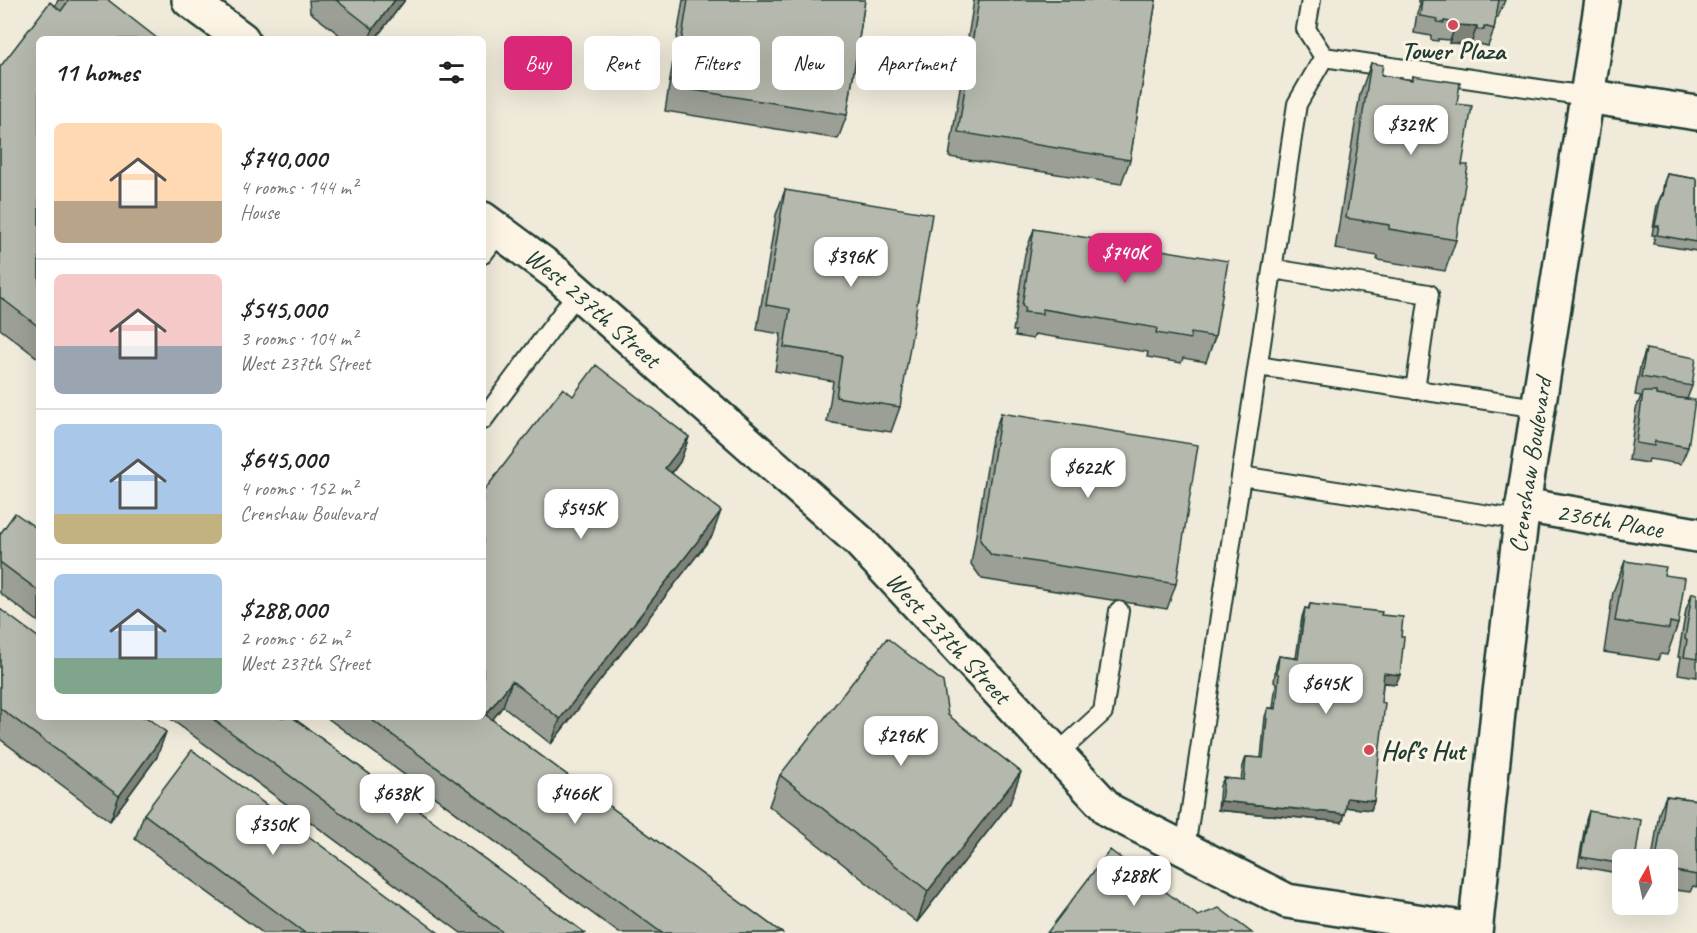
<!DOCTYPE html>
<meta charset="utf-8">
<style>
body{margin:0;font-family:Caveat,sans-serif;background:#f6f6f6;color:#222;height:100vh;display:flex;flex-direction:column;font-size:22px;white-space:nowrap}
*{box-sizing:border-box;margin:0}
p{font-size:20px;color:#767676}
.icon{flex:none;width:33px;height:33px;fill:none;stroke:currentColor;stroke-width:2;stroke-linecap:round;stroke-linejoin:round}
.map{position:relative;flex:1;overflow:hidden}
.details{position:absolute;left:36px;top:36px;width:450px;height:684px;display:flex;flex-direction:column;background:#fff;border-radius:9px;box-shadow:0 6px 24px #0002}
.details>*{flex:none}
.guide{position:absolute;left:504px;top:36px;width:570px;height:54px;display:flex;gap:12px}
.needle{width:39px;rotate:9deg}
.buttons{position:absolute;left:1612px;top:849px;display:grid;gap:12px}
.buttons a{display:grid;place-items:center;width:66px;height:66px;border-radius:9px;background:#fff;box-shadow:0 6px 24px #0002;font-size:30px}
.price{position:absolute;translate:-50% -51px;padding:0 14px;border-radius:12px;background:#fff;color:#222;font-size:20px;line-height:39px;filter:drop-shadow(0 2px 3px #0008)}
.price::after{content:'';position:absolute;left:50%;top:36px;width:18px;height:14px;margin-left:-9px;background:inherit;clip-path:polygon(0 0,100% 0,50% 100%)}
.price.active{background:#db2777;color:#fff}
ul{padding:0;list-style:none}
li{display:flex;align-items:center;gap:18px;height:150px;padding:0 18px}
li+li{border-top:2px solid #e0e0e0}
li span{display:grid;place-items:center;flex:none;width:168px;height:120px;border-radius:9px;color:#555}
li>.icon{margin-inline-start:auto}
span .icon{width:72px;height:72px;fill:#fffc;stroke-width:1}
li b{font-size:26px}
h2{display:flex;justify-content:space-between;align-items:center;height:72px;padding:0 18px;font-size:26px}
.tag{padding:0 21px;border-radius:9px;background:#fff;box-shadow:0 6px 24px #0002;font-size:21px;line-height:54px}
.tag.active{background:#db2777;color:#fff}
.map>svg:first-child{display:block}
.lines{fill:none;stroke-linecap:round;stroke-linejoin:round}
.service-casing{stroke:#1f3d34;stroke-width:22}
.minor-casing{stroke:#1f3d34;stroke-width:38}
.tertiary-casing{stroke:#1f3d34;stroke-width:38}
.primary-casing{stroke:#1f3d34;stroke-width:38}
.service{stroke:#fcf5e5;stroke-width:18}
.minor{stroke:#fcf5e5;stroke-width:33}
.tertiary{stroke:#fcf5e5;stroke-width:33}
.primary{stroke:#fcf5e5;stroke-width:33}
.wall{fill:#9c9f95;stroke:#1f3d34;stroke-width:1.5}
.shaded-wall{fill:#7f8279;stroke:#1f3d34;stroke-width:1.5}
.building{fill:#b5b9ad;stroke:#1f3d34;stroke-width:1.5}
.poi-dot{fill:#d1495b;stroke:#fcf5e5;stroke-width:2}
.labels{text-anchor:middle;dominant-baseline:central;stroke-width:6;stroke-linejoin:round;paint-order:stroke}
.poi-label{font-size:26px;font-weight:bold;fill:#1f3d34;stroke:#fcf5e5}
.street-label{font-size:26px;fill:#1f3d34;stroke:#fcf5e5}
</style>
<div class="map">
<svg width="1697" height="933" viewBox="0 0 1697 933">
<rect width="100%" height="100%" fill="#efeada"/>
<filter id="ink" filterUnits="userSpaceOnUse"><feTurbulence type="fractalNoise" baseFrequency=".0167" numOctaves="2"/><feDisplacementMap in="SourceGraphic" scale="12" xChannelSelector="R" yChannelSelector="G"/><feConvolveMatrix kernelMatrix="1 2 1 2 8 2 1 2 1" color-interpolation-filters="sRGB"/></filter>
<g filter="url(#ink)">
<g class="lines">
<defs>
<path id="service" d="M1311,0L1306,29L1324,57L1586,96
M483,254L500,231
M1273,269L1429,294L1415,390
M1258,366L1538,408
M483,420L578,292
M1241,476L1521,520
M1057,754L1103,712L1119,611
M1185,849L1297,104L1324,57"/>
<g id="minor">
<path d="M1586,96L1697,113"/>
<path id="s1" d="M1523,505L1697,535"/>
</g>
<g id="tertiary">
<path d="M189,0L242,39"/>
<path id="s2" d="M483,219L557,274L859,541L1110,811L1287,901L1475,930"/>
</g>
<g id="primary">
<path id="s3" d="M1475,933L1500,693L1523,505L1602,0"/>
</g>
</defs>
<use href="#service" class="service-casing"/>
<use href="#minor" class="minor-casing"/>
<use href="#tertiary" class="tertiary-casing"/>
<use href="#primary" class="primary-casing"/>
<use href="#service" class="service"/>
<use href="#minor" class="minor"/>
<use href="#tertiary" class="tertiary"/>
<use href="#primary" class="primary"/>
</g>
<path class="wall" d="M58,0H108L39,39V356L38,358L0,329V67L55,7Z
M309,0H405L375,39H345L310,12Z
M683,0H865L847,115L838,139L665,111Z
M974,0H1156L1130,160L1121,184L949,157Z
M1418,0H1505L1498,17H1496L1494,29L1488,46L1479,44L1478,47L1471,46V44L1449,43L1450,40L1438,39V41L1431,40V36L1414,33L1417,13L1421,2H1418Z
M1371,63L1381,75L1412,80L1413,76L1457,104L1462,165L1456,240L1445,271L1377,260L1378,256L1335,249L1360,94Z
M1667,174L1697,179V251L1653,244L1655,235H1652L1657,205L1661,196H1662L1664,182Z
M785,190L900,407L891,432L827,422L833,381L775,371L781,334L757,330L776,215Z
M1034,229L1215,337L1206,362L1183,358L1181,363L1147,357L1148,352L1035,334L1033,339L1015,336L1016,331H1013L1025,254Z
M1646,349L1692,386L1687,399L1688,447L1681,464L1649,459L1648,463L1629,460L1636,409L1641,396L1635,395L1640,367Z
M573,396L689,437L680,462L672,473L712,536L551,744L503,706L492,720L782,933H619L326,717H483V492Z
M1001,413L1176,584L1167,609L982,579L971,564L992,438Z
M39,530V622L0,593V534Z
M1625,561L1664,575L1678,624L1667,655L1660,654L1658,660L1604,652L1613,592Z
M1692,593L1697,594V677L1678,674L1681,657H1678L1686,610Z
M1310,604L1381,615L1396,684L1383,683L1374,801L1371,810L1346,807L1345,814L1342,822L1218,810L1220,786L1224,778L1241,780L1243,766L1246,757L1261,758L1265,717L1268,708H1273L1276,684L1274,682L1276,665L1279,656L1296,658L1302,617L1305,608L1308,609Z
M0,609L157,757L110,821L0,739Z
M948,715L1010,803L917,922L769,806L780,775Z
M168,717H292L585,933H461Z
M1666,796L1697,800V887L1693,886L1690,892L1668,889V860H1652L1659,813Z
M1589,811L1623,860V874L1578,866L1586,820Z
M144,814L439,933H263L135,839Z"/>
<path class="shaded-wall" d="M395,0H405L375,39H369L373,29Z
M1456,25L1477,26L1471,44L1449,43Z
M689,437L680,462L656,492L665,468Z
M721,511L712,536L551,744L560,719Z
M1384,673L1400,675L1396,684L1381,682Z
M512,681L503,706L479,737L488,712Z
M166,732L157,757L110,821L119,796Z
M1021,772L1010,803L917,922L928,891Z
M1347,798L1374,801L1371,810L1344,807Z
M1221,801L1345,814L1342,822L1218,810Z"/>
<path class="building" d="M69,0H108L158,39H39V327L0,297V67L50,2L61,11Z
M336,0H395L373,29Z
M688,0H865L847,115L674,87Z
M979,0H1156L1130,160L958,132Z
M1422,0H1499L1494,29L1484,26V30L1477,29V26L1456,25V23L1444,21V23L1437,22L1438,19L1420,16Z
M1371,63L1383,65L1381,75L1413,80V76L1460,83L1457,104L1472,106L1462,165H1468L1456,240L1389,229V225L1346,218Z
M1667,174L1697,179V242L1657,235L1659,226H1655L1661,196H1663Z
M785,190L932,214L900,407L836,397L842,356L784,347L790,309L766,305Z
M1034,229L1228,261L1215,337L1191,333L1190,339L1156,333L1157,328L1042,309V314L1024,312L1025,307L1022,306Z
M1646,349L1696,358L1692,386L1641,377Z
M596,365L689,437L665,468L721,511L560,719L512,681L488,712L483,709V492L563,388L573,396Z
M1643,392H1656V395L1695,400L1688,447L1655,441L1654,446L1636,443Z
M1001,413L1198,445L1176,584L991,555L980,540Z
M15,513L39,530V591L0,562V534Z
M1625,561L1666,567L1664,575L1685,578L1678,624L1670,622L1669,629L1615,621Z
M1692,593L1697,594V659L1684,657L1687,640L1685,639Z
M1310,604L1382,612L1381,615L1403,617L1401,637H1404L1400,675L1384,673L1381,702L1385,703L1374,801L1347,798L1345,814L1221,801L1224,778L1244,780L1246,757L1263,758L1268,708L1276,709L1279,675L1277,673L1279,656L1298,659L1305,608L1309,609Z
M0,609L39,638V717H146L166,732L119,796L0,708Z
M887,638L943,682L948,715L1021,772L928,891L780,775Z
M483,713L782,933H662L368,717H483Z
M210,717H292L585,933H504Z
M192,750L439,933H305L144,814Z
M1666,796L1697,800V875L1669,870L1670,867L1668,866V860H1656Z
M1589,811L1641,820L1635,860H1623V864L1581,857Z
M1110,850L1198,916L1219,908L1252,933H1047Z"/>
</g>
<g class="poi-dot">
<circle cx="1453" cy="25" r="6"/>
<circle cx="1369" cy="750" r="6"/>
</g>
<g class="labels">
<g class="poi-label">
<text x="1453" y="50">Tower Plaza</text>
<text x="1381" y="750" text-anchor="start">Hof's Hut</text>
</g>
<g class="street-label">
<text stroke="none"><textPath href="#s2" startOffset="141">West 237th Street</textPath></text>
<text stroke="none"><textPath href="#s3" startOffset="471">Crenshaw Boulevard</textPath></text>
<text stroke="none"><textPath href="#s1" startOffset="88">236th Place</textPath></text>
<text stroke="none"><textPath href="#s2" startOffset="627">West 237th Street</textPath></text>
</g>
</g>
</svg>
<div class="buttons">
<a><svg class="needle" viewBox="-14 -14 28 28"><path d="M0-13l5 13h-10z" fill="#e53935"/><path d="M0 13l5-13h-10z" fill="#767676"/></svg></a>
</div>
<b class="price" style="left:1411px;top:156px">$329K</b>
<b class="price active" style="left:1125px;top:284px">$740K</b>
<b class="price" style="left:851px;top:288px">$396K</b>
<b class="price" style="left:1088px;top:499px">$622K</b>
<b class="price" style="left:581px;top:540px">$545K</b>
<b class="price" style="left:1326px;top:715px">$645K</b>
<b class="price" style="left:901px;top:767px">$296K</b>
<b class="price" style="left:397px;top:825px">$638K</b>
<b class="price" style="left:575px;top:825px">$466K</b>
<b class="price" style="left:273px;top:856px">$350K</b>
<b class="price" style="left:1134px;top:907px">$288K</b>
<div class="guide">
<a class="tag active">Buy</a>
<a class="tag">Rent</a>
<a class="tag">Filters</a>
<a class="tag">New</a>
<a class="tag">Apartment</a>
</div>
<section class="details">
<h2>11 homes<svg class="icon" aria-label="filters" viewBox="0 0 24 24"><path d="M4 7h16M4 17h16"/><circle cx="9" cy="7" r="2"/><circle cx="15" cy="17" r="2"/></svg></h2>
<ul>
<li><span style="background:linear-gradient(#ffd9b3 65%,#b9a48a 0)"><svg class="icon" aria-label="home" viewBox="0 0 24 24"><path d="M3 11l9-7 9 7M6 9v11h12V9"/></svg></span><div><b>$740,000</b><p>4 rooms · 144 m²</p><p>House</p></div></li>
<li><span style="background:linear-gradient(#f6c9c9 60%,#9aa5b1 0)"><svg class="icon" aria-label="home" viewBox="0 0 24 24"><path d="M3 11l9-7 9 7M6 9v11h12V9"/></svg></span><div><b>$545,000</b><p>3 rooms · 104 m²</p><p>West 237th Street</p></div></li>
<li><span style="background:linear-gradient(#a9c7e8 75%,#c2b280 0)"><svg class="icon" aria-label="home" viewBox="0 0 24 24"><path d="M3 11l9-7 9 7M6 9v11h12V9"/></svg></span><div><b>$645,000</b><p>4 rooms · 152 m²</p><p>Crenshaw Boulevard</p></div></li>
<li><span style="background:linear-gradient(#a9c7e8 70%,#7fa58c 0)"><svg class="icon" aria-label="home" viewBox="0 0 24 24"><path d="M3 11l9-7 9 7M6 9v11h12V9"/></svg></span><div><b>$288,000</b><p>2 rooms · 62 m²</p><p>West 237th Street</p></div></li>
</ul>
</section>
</div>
